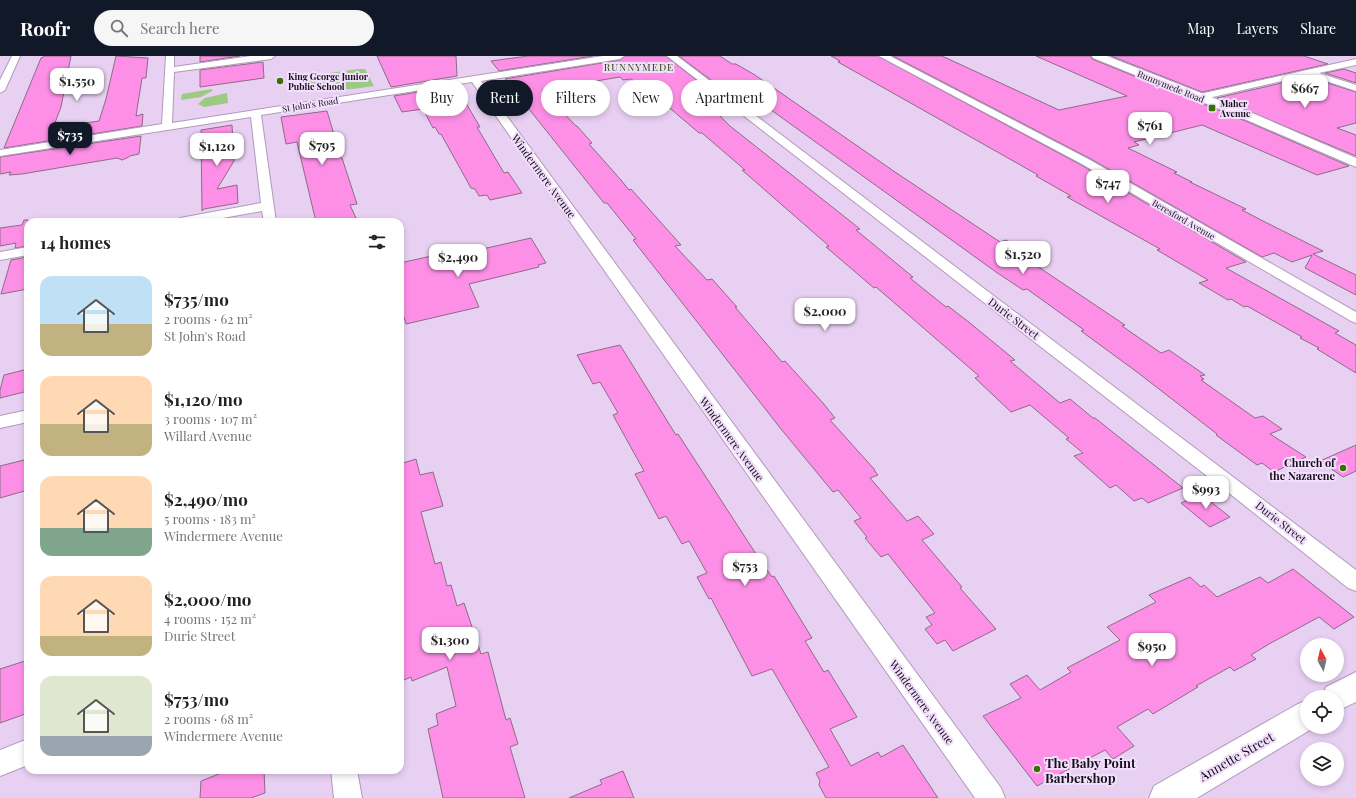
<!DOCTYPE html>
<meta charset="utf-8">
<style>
body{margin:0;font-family:"Playfair Display",serif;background:#f6f6f6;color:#202124;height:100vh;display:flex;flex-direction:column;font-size:15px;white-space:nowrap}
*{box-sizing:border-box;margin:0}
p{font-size:13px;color:#757577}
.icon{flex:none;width:22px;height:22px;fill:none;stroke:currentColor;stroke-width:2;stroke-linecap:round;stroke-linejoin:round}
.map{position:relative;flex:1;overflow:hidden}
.sheet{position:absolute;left:24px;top:162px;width:380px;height:556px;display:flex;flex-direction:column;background:#fff;border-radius:12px;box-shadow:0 2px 6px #0003}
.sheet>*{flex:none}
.guide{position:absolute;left:416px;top:24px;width:380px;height:36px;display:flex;gap:8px}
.needle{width:26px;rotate:352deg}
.fabs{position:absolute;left:1300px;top:582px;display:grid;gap:8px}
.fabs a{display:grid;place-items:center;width:44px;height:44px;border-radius:50%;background:#fff;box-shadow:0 2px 6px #0003;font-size:20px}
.price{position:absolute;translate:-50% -34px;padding:0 9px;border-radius:8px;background:#fff;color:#222;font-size:13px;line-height:26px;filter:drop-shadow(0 1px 2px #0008)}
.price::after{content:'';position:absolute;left:50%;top:24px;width:12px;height:9px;margin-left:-6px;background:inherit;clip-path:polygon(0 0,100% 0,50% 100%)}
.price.selected{background:#111827;color:#fff}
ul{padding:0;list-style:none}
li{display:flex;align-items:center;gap:12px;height:100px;padding:0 16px}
li span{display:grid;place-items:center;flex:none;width:112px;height:80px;border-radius:12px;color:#555}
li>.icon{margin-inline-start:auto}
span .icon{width:48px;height:48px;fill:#fffc;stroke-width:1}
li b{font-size:17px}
h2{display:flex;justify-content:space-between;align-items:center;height:48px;padding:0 16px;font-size:17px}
.tag{padding:0 14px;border-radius:18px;background:#fff;box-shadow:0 2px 6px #0003;font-size:14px;line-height:36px}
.tag.selected{background:#111827;color:#fff}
header{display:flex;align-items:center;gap:24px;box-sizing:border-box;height:56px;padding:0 20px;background:#111827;color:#fff}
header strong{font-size:19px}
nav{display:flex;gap:22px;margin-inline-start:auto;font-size:14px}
.search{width:280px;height:36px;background:#f6f6f6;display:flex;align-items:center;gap:10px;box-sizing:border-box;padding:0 14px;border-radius:22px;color:#757577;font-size:15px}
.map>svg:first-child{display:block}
.green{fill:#9cca83}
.building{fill:#fd8fe7;stroke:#8c6c84}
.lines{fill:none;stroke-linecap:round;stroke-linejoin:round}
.street-casing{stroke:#b19abb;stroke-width:2}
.secondary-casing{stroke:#b19abb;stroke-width:2}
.street{fill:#fff;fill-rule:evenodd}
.secondary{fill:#fff;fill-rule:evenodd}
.poi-dot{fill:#387100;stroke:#f2dffb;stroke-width:1.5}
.labels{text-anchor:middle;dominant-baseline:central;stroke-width:4;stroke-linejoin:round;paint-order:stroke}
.far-poi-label{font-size:9px;font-weight:bold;fill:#170f1b;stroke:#f2dffb;text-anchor:start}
.far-street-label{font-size:9px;fill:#170f1b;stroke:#f2dffb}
.far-neighbourhood-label{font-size:10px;letter-spacing:1px;fill:#1f4300;stroke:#f2dffb}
.street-label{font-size:11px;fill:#170f1b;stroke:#f2dffb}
.poi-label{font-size:11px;font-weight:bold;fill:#170f1b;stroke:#f2dffb;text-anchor:end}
.near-street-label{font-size:13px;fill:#170f1b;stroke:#f2dffb}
.near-poi-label{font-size:13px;font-weight:bold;fill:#170f1b;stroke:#f2dffb;text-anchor:start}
</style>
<header>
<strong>Roofr</strong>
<div class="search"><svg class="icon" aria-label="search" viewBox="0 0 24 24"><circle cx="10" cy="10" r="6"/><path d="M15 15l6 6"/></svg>Search here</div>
<nav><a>Map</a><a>Layers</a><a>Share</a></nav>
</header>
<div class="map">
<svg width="1356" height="742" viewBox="0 0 1356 742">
<rect width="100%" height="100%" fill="#e8d0f3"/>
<path class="green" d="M359,13H365L374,30C350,34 323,37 301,25L300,21Z
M212,33V35L201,41L181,44L182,38Z
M227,37L228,47L204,51L198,48L205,42Z"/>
<path class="building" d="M45,0H71L61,51L53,72L99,65L106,43L116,0L148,2L146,22H142L136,60L143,58L142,70L4,92L41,2Z
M200,0H240L200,6Z
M377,0H456L457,20L391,31Z
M528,0H593L499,15L491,5Z
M625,0H666L738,57L720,60L730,70L860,173L856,174L913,221L910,222L946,251L948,250L970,267L1015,304L1010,305L1060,347L1070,343L1093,362H1095L1183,432L1148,447L1142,442L1134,445L1116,429L1110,432L1074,400L1083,397L1066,383L1069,382L1030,349L1011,356L975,322L979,320L876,231L874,232L826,191L829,190L742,114H745L702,77H699L658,42H654L631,23L623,24L620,21L542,34L576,70H577L592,87L589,88L621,124L629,134L631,133L681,189L675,190L707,224L712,223L737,251H735L782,306L785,305L823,347L835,362L830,364L875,414H874L878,419L870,422L907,465L918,460L934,478L922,484L962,531L960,532L996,573L953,595L945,584L937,588L925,573L932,569L926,561L935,557L888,498L881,501L865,482L867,481L854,465L861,462L838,434L833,436L781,373L633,184L636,183L607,147H604L505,23L620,4Z
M679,0H720L732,8H736L755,19L895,116L1000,186L1006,184L1031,200L1025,202L1125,269L1122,270L1161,297L1169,294L1205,319L1200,320L1204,323L1201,324L1255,362L1263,360L1282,373L1270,378L1306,401L1274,416L1262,407L1257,409L1216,379L1217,378L1137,316L1081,275L1084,274L1027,233L1023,234L996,216L767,51L751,54Z
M831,0H878L1081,109L1246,206L1226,212L1339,275L1335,277L1356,289V317L1317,293L1319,292L1300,282L1302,281L1247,250L1244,251L1231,243L1228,244L1199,227L1208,224L1157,194L1160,193L1067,141L1071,140L1036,120L1038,119L838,6L840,5Z
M893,0H942L1059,54L1127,40L1036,0H1091L1092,3L1248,66L1349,110L1317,119L1202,69L1134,86L1139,89L1128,92L1177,116L1174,117L1192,126H1190L1246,153L1242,154L1263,165L1323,195L1313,198L1356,219V239L1305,212L1312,199L1292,206L1274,197L1262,201L1091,103Z
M1111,0H1304L1328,8L1202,36Z
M263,6L264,22L200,31V14Z
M1344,13L1356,17V27L1325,17Z
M1308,21L1356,36V67L1337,72L1356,79V100L1217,42Z
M456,30L480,71H477L504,117L508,116L522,137L490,144L487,139L479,140L475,133L471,132L441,78H439L435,71L433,72L423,53L402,56L394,40Z
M327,55L341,102H342L357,148L350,149L356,162L337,166H316L297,86L286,88L281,61Z
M232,69L234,105L217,133L237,129L238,147L204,153L202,155L201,74Z
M141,80L139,98L130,100L127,102L122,104L117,102L22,118L9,119L11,116L0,118V101Z
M24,164H28V190L15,192L16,187L0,190V172L22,169Z
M531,182L546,207L538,209L539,211L469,228L479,251L406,268L404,261L400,262V207L454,195L456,199Z
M28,201V233L1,238L11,204Z
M620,289L676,379L678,378L758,501L772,521L774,520L812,582L805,585L824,616L828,614L857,661L830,673L851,710L878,696L881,701L903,689L938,742H826L819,729L820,725L816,717L829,711L772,613L752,620L711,542L709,543L697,521L707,517L689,485L682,488L666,460L659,463L635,418L644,415L613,359L618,357L600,326L593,328L577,299Z
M28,313V335L0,342V334L4,319Z
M1356,389V415L1343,421L1320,405Z
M28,403V434L0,442V410Z
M416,403L420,419L433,416L443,450L421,456L435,508L441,506L447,530L451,529L457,550L464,547L481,598L488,596L506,664L510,662L518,688L510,691L525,742H443L428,673L438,669L436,658L456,650L447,611L412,625L411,621L404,624L400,609V408Z
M1201,438L1230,461L1210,471L1181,447Z
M1293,513L1354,561L1334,573L1319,561L1269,588L1251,599L1256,603L1234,615L1230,611L1196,630L1198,631L1153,658L1148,653L1117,671L1134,690L1113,703L1105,694L1037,730L983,660L1021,642L1010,628L1027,619L1040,634L1071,616L1067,612L1120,584L1107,571L1156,546L1149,539L1190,521L1201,531L1204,529L1217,541L1260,521L1268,527Z
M28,604V657L0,667V613Z
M229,714H264L265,737L251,742H200L201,725Z
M623,715L634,742H569L602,728L600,724Z"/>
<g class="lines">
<defs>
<path id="street" d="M12,0H20L5,34L0,37V24Z
M166,0H174V11L251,0H275L271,3L174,16L172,67L603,0H624L620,3L481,25L1001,732L1005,742H975L472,26L261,59L276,166H264L262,155L201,166H174L180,162L261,147L251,61L0,100V94L162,68Z
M667,0H677L1356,514V535L1348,532L1234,441Z
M879,0H890L1090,104L1356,256V267L1351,265L1082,108Z
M1356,3V9L1319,17L1356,29V35L1308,19L1200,44L1195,41L1200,38Z
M28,191V199L0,204V196Z
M28,354V366L0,372V360Z
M28,683V709L0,720V694Z
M331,714H357L362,742H334Z"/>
<path id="secondary" d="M1092,0H1107L1257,59L1356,102V111L1249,65L1093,2Z
M1356,616V646L1337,655V641H1322L1326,631Z
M1307,644V671H1315L1197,742H1149L1154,730L1296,649Z"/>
</defs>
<use href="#street" class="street-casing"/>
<use href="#secondary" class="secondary-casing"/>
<use href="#street" class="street"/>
<use href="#secondary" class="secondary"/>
</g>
<g class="poi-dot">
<circle cx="280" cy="25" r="4"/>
<rect x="1208" y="48" width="8" height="8" rx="2"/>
<circle cx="1343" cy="412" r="4"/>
<circle cx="1037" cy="713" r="4"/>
</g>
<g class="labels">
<g class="far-poi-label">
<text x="288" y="20">King George Junior<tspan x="288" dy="10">Public School</tspan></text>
<text x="1220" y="47">Maher<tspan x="1220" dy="10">Avenue</tspan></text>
</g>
<g class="far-street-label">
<text transform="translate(1171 30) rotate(22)">Runnymede Road</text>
<text transform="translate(310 48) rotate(-9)">St John's Road</text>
<text transform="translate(1184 163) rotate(30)">Beresford Avenue</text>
</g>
<g class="far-neighbourhood-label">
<text x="639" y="11">RUNNYMEDE</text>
</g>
<g class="street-label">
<text transform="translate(544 120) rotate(54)">Windermere Avenue</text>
<text transform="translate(1014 262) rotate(37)">Durie Street</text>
<text transform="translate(732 383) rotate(54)">Windermere Avenue</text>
<text transform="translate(1281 466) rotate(38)">Durie Street</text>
<text transform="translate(922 646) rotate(54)">Windermere Avenue</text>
</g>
<g class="poi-label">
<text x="1335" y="406">Church of<tspan x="1335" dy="13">the Nazarene</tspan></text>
</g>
<g class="near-street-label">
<text transform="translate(1236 700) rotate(-30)">Annette Street</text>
</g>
<g class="near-poi-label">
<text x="1045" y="706">The Baby Point<tspan x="1045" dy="15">Barbershop</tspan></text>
</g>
</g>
</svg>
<div class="fabs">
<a><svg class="needle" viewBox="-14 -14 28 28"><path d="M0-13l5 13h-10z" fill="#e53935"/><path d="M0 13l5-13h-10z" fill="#757577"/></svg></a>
<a><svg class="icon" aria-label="locate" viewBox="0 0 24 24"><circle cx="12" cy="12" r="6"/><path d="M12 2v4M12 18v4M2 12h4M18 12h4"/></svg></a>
<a><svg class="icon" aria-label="layers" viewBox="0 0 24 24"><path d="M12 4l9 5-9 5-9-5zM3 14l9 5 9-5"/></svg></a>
</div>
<b class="price" style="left:77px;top:46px">$1,550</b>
<b class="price" style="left:1305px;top:53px">$667</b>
<b class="price" style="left:1150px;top:90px">$761</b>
<b class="price selected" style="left:70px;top:100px">$735</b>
<b class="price" style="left:322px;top:110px">$795</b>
<b class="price" style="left:217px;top:111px">$1,120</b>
<b class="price" style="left:1108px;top:148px">$747</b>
<b class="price" style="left:1023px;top:219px">$1,520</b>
<b class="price" style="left:458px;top:222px">$2,490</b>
<b class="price" style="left:825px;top:276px">$2,000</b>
<b class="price" style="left:1206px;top:454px">$993</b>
<b class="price" style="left:745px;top:531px">$753</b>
<b class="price" style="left:450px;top:605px">$1,300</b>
<b class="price" style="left:1152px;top:611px">$950</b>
<div class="guide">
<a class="tag">Buy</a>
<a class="tag selected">Rent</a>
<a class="tag">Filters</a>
<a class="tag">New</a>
<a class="tag">Apartment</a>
</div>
<section class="sheet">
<h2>14 homes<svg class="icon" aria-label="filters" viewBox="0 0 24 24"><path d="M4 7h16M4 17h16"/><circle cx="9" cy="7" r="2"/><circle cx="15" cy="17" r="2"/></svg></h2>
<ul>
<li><span style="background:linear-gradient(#bfe0f5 60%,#c2b280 0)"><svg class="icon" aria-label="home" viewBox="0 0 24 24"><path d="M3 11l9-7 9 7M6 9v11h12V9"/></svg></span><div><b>$735/mo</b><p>2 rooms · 62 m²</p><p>St John's Road</p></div></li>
<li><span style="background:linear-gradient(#ffd9b3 60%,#c2b280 0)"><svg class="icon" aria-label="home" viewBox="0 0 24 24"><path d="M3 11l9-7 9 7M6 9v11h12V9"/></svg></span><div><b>$1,120/mo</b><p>3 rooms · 107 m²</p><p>Willard Avenue</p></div></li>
<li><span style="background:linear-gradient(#ffd9b3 65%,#7fa58c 0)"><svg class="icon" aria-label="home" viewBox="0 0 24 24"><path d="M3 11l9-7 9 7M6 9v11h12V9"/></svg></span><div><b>$2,490/mo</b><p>5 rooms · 183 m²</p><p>Windermere Avenue</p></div></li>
<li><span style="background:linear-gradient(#ffd9b3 75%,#c2b280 0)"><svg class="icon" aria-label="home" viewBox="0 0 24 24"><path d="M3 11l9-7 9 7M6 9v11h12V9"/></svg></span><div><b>$2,000/mo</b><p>4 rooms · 152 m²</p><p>Durie Street</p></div></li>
<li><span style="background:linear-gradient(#dfe7d0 75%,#9aa5b1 0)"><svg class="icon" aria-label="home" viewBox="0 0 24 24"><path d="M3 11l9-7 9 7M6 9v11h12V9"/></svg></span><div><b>$753/mo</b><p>2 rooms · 68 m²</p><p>Windermere Avenue</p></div></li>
</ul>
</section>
</div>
